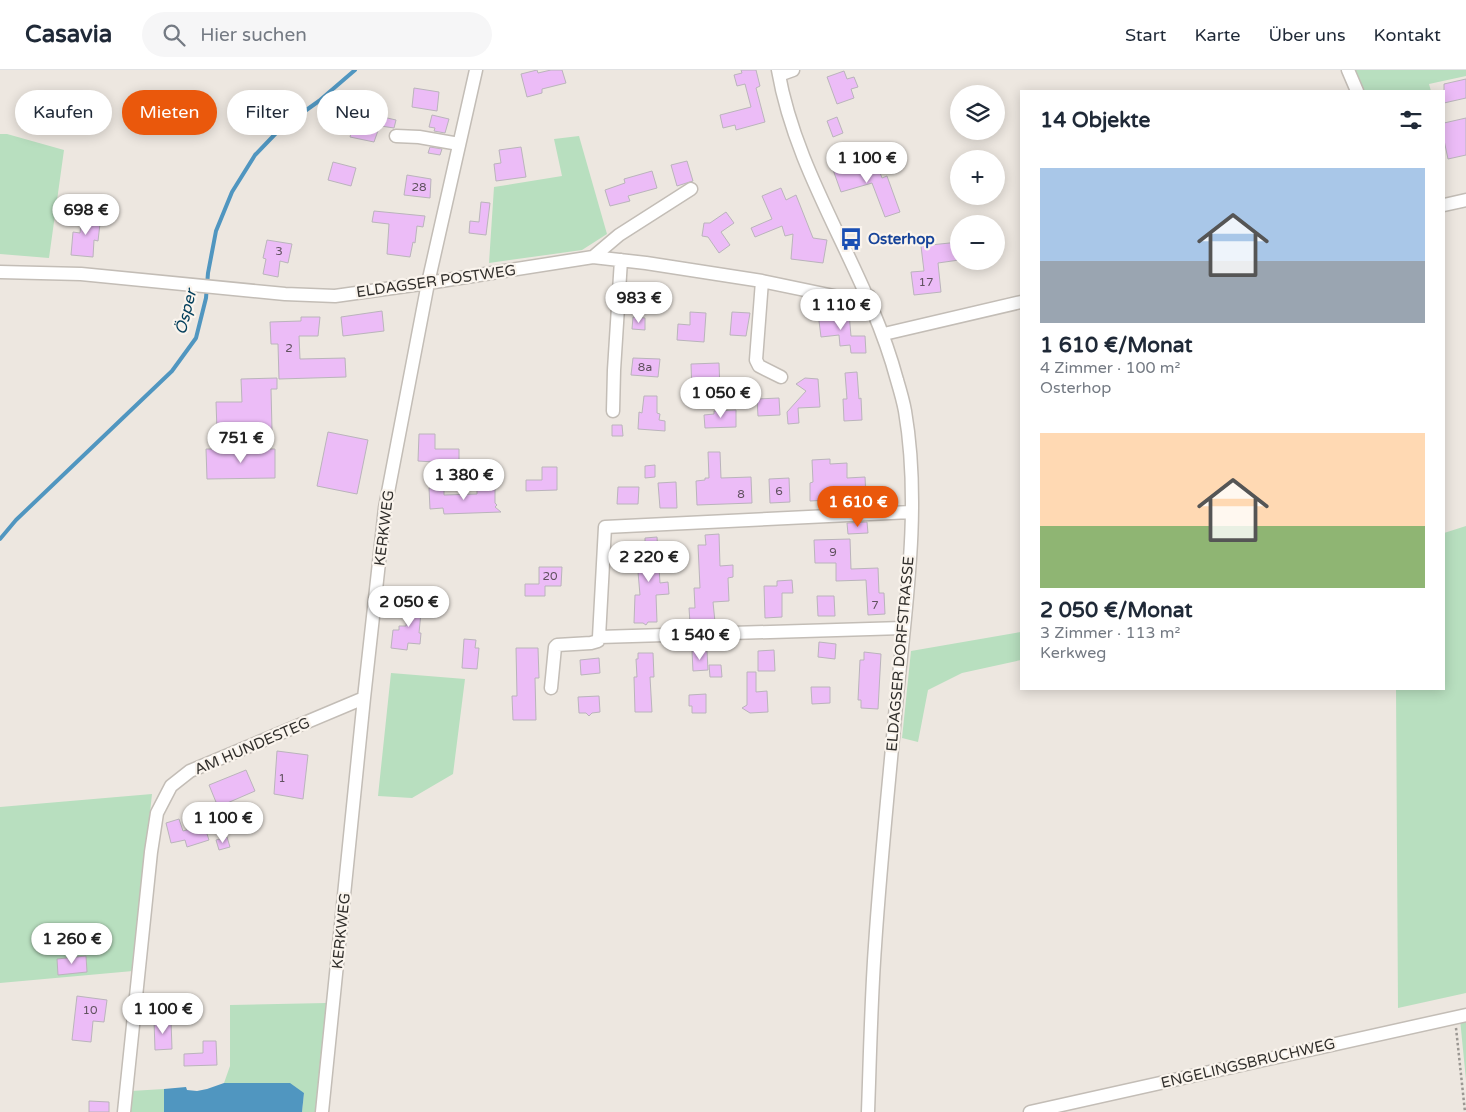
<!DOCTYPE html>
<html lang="de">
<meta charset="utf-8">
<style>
body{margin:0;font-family:"Varela Round",sans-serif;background:#f6f6f7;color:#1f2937;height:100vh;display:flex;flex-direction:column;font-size:19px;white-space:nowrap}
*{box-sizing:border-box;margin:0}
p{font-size:16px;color:#747a83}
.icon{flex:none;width:28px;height:28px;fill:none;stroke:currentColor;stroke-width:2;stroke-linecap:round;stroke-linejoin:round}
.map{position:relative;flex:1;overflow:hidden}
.drawer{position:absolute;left:1020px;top:20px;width:425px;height:600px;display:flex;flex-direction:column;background:#fff;border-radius:0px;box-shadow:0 2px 12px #0003}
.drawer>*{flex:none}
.top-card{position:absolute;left:15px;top:20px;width:475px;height:45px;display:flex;gap:10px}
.fabs{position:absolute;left:950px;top:15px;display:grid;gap:10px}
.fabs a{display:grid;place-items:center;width:55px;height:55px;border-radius:50%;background:#fff;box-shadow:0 2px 12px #0003;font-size:25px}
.price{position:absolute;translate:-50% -42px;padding:0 11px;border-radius:18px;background:#fff;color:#222;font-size:16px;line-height:32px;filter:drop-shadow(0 1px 2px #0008)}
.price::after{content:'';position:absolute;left:50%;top:30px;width:15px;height:11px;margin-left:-8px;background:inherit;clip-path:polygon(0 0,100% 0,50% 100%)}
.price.selected{background:#ea580c;color:#fff}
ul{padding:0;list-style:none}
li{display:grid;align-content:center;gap:10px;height:265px;padding:0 20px}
li span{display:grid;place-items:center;height:155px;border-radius:0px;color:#555}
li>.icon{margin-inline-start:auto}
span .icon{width:90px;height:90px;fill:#fffc;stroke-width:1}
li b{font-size:21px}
h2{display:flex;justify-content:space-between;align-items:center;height:60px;padding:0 20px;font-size:21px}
.pill{padding:0 18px;border-radius:22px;background:#fff;box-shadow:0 2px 12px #0003;font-size:18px;line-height:45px}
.pill.selected{background:#ea580c;color:#fff}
header{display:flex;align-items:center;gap:30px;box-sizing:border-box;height:70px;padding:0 25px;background:#fff;border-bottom:1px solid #e0e1e3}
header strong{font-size:24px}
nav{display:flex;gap:28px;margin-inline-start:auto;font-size:18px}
.search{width:350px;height:45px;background:#f6f6f7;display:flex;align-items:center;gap:12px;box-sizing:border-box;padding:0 18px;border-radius:28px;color:#747a83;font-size:19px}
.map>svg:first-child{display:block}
.green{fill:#b8dfbf}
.water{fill:#5096c0}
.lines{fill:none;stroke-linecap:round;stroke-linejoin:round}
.stream{stroke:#5096c0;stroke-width:4}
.building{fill:#ecbcf7;stroke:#bab4bb}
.minor-casing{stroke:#c3bdb6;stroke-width:15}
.path{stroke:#9b9792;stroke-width:2.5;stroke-dasharray:2.5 2.5;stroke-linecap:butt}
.minor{stroke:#fff;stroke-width:12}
.labels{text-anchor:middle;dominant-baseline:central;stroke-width:4.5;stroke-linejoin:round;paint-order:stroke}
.number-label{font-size:12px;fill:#60525f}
.transit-label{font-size:15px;font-weight:bold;fill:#164399;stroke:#faf4ed;text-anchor:start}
.street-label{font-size:15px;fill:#312f2c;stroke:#faf4ed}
.water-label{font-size:16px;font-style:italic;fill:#023e5b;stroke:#faf4ed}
</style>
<header>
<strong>Casavia</strong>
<div class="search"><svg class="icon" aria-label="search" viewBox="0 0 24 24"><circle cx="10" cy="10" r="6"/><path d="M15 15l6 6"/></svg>Hier suchen</div>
<nav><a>Start</a><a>Karte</a><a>Über uns</a><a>Kontakt</a></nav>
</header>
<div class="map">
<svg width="1466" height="1042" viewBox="0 0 1466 1042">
<rect width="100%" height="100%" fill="#ede7e0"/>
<path class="green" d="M1352,0H1466V6L1429,14L1431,21H1361Z
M0,64H7L64,80L49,188L0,184Z
M579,66L607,164L582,180L489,193L494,117L562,106L554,69Z
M1466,456V923L1398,938L1396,619H1444V463Z
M1021,562V590L962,603L928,620L918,672L902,668L911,581Z
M391,603L465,609L453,704L412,728L378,726Z
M152,724L133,901L0,913V737Z
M326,933L315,1042H302L304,1023L224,1013L230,996V935Z
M1466,948V1010L1460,949Z
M164,1019V1042H129L131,1021Z"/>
<path class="water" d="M224,1013H290L304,1023L302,1042H164V1019L186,1017L187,1020L197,1021L207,1019Z"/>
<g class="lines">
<path class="stream" d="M0,469L16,450L172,301L196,268L206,228L208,203L216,161L232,122L255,85L281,58L319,31L355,0"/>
</g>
<path class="building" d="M537,0L538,3L551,0H562L566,13L542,19V23L527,27L521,4Z
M741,0H756L760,16L756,18L765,52L736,60L735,55L723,58L720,45L751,37L745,14L737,16L734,5L742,3Z
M844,1L847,9L854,7L858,17L851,19L854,28L837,34L827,7Z
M1466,9V28L1444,33V14Z
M414,18L439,22L437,41L412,37Z
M432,45L449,49L445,63L434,61L435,58L429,57Z
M383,47L396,50L394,58L381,56Z
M837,47L843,63L833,67L827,51Z
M1466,48V85L1448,89L1444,70V53Z
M355,49L380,55L374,72L350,67Z
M430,77L442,79L440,85L428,83Z
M521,77L526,107L496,111L494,94L501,93L499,80Z
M851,90L854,100L876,92L882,108L887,106L900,142L885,147L872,113L841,122L832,97Z
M687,91L693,111L677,116L671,95Z
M333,92L356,98L351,116L328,110Z
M652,101L657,118L628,126L630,131L610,136L605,120L625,113L624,109Z
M407,105L431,109L430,128L404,125Z
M781,118L786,130L796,125L813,168L827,170L823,193L791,189L793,164L785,166L782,156L755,167L751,158L772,149L762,126Z
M481,132L490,133L486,165L469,163L470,151L479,152Z
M374,141L425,146L423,157L417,156L415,173L413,172L410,187L387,184L389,154L372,152Z
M726,142L734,153L721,162L730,175L719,183L708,167L702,166L704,153H710Z
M82,143L101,145L98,171L94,170L93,187L71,185L73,162L80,163Z
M267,170L292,174L288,193L280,191L278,207L263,204L266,189L263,188Z
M959,172V190L938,193L941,222L914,225L911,202L924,201L921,176Z
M382,241L384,261L343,266L341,247Z
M837,241V244L849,243L851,266H865L866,283H851L850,275L840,276L839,265L821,267L818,243Z
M690,242L706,243L704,272L677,270L678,254L690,255Z
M732,242L750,243L746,266L730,265Z
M301,247H320L318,266H299L300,289L345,288L346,307L279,309L278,274H271L270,252L301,251Z
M633,247L645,248V260L632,259Z
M633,288L660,289L658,307L631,305Z
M719,293L720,321L692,322L691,294Z
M857,302L859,329L861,328L862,350L844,351L843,329H847L845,303Z
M277,308V319H271L272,360L217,361L216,332H242L241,309Z
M805,308L818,309L820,337L798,338L799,353L788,354L787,342L806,321L796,314Z
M644,326H657V343L660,344L659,350L665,351V361L638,359L639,342L642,343Z
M779,328L780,345L758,346L757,329Z
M736,340V357L705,358L704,345L714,344V341Z
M612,355H622L623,366H612Z
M328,362L368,370L357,424L317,416Z
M419,364H435V379H459V395H434V392L418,391Z
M206,379H275V408L207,409Z
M708,382H720L721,408L751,407L752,433L697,435L696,411L705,410V408H709Z
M830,389V394L847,393V408L865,407L866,426L848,427L847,419L828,420V430L810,431V413L813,412L812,390Z
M655,395V407L645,408V396Z
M542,397H557V420L526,421V410H542Z
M789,408L790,432L770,433L769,409Z
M676,412L677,438H660L658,413Z
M495,416V433L497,435L495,437L501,442L444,444L443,438L430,439L429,418H444V425L477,424V417Z
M618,417H639L638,434H617Z
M867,452L868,463L848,464L847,453Z
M719,464L720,496L733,495V507L728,508L729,531L713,532L715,552L690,553L689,538H695L694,518H700L698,475H706L705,465Z
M657,467L660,513L668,512L669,524L656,525L657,552H648L646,555L643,553H634L635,525H640L636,479L645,478V468Z
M850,469L851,499L878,498L879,523H884L885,544L868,545L866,510L836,511V493H815L814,470Z
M539,497H562L561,516H545V526H525V514H539Z
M792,510L793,523H782V547L765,548L764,516H777V511Z
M817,526H834L835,546H818Z
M409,531L422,532L419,563H421L420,574L408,573L407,580L391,578L393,560H399V556H406Z
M464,569L476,570L475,578H479L477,599L462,598Z
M819,572L836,574L835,589L818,587Z
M516,578H538L539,608H535L536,650H513L512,626H517Z
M774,580L775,601H758V581Z
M692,581H707L708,600L693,601Z
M864,582L881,584L878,639L861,638V630H858L860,590H864Z
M638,583H653L654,607H650L652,642H635L634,607H637L636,589H638Z
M599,588L600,603L581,605L580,590Z
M709,595H721L722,607H710Z
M747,602H756V622L767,621L768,642L750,643L742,638L747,635Z
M811,617H830V633L812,634Z
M706,624V643H692V636H689V625Z
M599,626L600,642L592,643L589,646L586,643H579L578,627Z
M277,681L308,685L303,729L274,724Z
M246,700L255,721L218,737L209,715Z
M179,749L183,761L204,755L209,770L187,777L185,770L171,773L166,753Z
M227,767L230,777L219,780L216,770Z
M86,886L87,902L58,905L57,889Z
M77,926L107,930L104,952L93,951L91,972L72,970Z
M154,951H171L172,979L155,980Z
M203,971H216L217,995L184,996V984L203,983Z
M89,1031L109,1032V1042H89Z"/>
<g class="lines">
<defs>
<path id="minor" d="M778,0C797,110 868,201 897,310C900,320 903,330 905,341C922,440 904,547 895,646C888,722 880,799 875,876C871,931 870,987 868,1042
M1348,0L1357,21
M779,5L793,0
M396,66L419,67L459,74
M1444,135L1466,130
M593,187L619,165L691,119
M0,202L81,204L285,224L335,226L428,213L593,187L646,193L762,211L858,231L869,226
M762,211L756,290L759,296L781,307
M884,264L1021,232
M613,341L614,300L621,190
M903,558L599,567L605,457L911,442
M551,618L555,577L557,575L591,573L598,571L599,567
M124,1042L151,782L157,743L171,716L190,701L364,628
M322,1042L364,628L385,438L428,213L476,0
M1030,1042L1466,945"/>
</defs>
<use href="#minor" class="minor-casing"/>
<path class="path" d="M1456,958L1465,1042"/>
<use href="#minor" class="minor"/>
</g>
<defs>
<symbol id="bus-bare" viewBox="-9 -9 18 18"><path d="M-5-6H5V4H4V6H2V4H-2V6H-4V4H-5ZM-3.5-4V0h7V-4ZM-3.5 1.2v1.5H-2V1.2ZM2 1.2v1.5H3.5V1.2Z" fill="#1a4fb4" stroke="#faf4ed" stroke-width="2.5" paint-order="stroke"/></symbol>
</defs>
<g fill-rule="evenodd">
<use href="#bus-bare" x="835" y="153" width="32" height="32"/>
</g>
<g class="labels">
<g class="number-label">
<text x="419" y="117">28</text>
<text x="279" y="181">3</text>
<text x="926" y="212">17</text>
<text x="289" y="278">2</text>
<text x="645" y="297">8a</text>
<text x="779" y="421">6</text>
<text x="741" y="424">8</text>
<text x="833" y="482">9</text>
<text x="550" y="506">20</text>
<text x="875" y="535">7</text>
<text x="282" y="708">1</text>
<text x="90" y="940">10</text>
</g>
<g class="transit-label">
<text x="868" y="169">Osterhop</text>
</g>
<g class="street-label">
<text transform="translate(436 211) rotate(-8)">ELDAGSER POSTWEG</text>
<text transform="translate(384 458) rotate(-83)">KERKWEG</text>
<text transform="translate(900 584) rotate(-85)">ELDAGSER DORFSTRASSE</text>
<text transform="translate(252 676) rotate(-23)">AM HUNDESTEG</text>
<text transform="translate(341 861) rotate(-84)">KERKWEG</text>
<text transform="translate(1248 993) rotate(-13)">ENGELINGSBRUCHWEG</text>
</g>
<g class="water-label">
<text transform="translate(186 242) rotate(-76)">Ösper</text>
</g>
</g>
</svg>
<div class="fabs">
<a><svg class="icon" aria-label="layers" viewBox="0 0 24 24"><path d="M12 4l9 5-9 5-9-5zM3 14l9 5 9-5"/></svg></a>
<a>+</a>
<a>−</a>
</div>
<b class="price" style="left:867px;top:114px">1 100 €</b>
<b class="price" style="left:86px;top:166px">698 €</b>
<b class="price" style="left:639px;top:254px">983 €</b>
<b class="price" style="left:841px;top:261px">1 110 €</b>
<b class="price" style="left:721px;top:349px">1 050 €</b>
<b class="price" style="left:241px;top:394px">751 €</b>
<b class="price" style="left:464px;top:431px">1 380 €</b>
<b class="price selected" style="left:858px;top:458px">1 610 €</b>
<b class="price" style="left:649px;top:513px">2 220 €</b>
<b class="price" style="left:409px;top:558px">2 050 €</b>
<b class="price" style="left:700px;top:591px">1 540 €</b>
<b class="price" style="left:223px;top:774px">1 100 €</b>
<b class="price" style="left:72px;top:895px">1 260 €</b>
<b class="price" style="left:163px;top:965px">1 100 €</b>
<div class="top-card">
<a class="pill">Kaufen</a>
<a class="pill selected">Mieten</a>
<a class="pill">Filter</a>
<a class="pill">Neu</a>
</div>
<section class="drawer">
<h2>14 Objekte<svg class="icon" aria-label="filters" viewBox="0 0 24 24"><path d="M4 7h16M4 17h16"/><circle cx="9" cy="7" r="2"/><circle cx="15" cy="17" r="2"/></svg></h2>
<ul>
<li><span style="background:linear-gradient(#a9c7e8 60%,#9aa5b1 0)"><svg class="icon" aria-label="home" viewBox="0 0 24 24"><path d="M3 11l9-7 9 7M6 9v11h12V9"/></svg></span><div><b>1 610 €/Monat</b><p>4 Zimmer · 100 m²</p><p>Osterhop</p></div></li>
<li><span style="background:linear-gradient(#ffd9b3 60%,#8fb573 0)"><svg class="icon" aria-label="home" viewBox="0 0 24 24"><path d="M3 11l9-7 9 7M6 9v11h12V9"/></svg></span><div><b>2 050 €/Monat</b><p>3 Zimmer · 113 m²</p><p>Kerkweg</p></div></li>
</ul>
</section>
</div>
